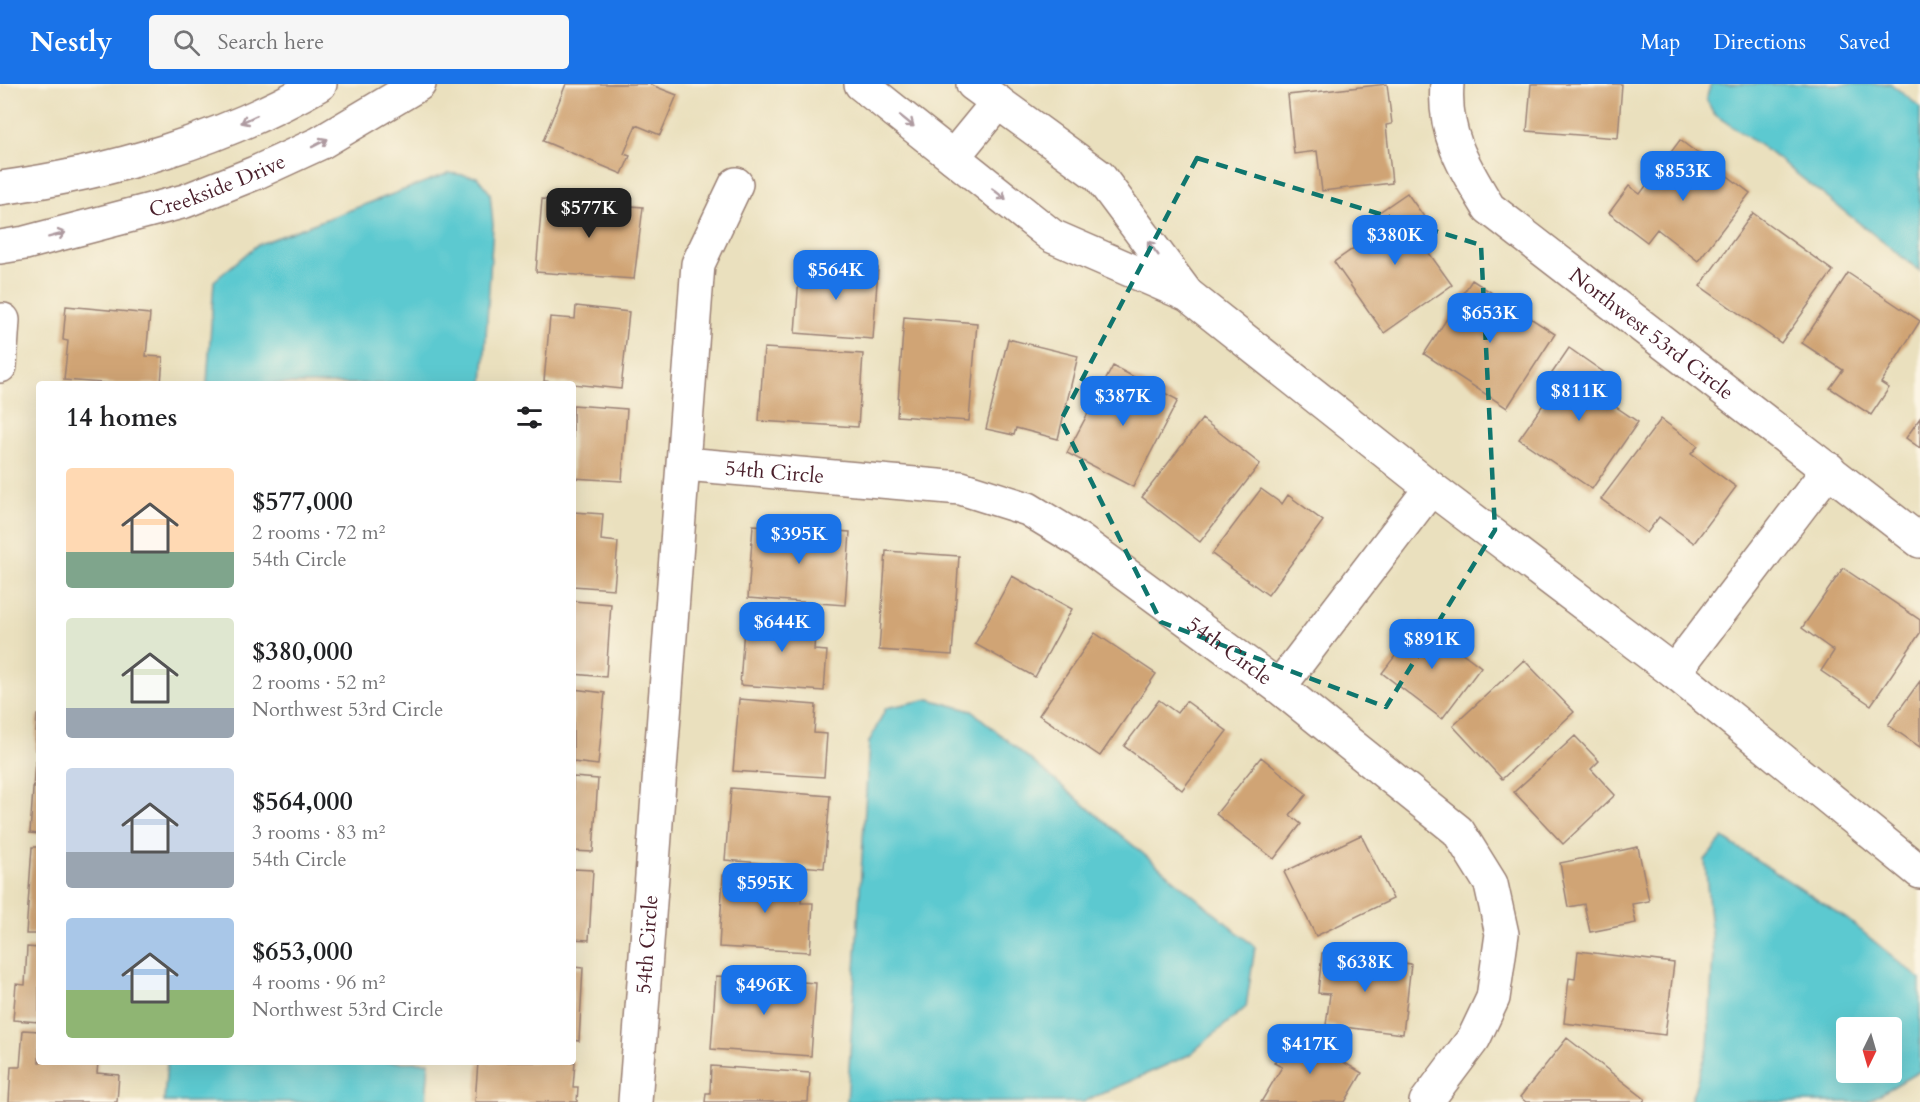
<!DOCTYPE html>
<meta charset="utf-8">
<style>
body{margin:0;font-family:Cardo,serif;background:#f6f6f6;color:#202124;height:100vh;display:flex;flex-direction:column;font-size:22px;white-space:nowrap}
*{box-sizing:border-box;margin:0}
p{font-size:20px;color:#757577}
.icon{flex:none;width:33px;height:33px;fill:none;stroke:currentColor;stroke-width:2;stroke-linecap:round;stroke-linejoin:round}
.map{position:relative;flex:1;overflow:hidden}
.drawer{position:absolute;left:36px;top:297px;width:540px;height:684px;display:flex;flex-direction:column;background:#fff;border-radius:6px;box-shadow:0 6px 24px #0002}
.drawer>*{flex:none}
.needle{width:39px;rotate:185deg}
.buttons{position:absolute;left:1836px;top:933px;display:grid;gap:12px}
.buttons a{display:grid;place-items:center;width:66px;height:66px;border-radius:6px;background:#fff;box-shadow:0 6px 24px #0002;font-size:30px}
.price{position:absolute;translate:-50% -51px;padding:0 14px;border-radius:12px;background:#1a73e8;color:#fff;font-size:20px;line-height:39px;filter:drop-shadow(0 2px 3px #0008)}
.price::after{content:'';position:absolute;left:50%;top:36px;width:18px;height:14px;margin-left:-9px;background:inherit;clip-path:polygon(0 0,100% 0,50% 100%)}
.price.on{background:#222;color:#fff}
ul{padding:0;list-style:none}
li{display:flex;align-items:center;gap:18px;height:150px;padding:0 30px}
li span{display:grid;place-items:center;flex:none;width:168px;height:120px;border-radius:6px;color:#555}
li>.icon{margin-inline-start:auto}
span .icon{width:72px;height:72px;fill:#fffc;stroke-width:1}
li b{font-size:26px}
h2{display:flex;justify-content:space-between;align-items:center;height:72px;padding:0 30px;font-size:26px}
header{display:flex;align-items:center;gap:36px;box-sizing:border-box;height:84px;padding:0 30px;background:#1a73e8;color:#fff}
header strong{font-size:28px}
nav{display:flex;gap:33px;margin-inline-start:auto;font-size:21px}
.search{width:420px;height:54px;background:#f6f6f6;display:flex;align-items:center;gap:15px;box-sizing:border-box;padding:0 21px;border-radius:6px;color:#757577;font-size:22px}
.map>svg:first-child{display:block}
.water{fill:#5cc9d0;stroke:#53747e;stroke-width:1.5;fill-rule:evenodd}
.building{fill:#d0a474}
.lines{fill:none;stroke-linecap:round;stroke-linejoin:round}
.minor-casing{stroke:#9a8074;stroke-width:36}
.minor{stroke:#fff;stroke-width:33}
.oneway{stroke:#ae9aa0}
.marked{fill:none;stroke:#0f766e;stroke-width:4.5;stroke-dasharray:12 8;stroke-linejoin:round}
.labels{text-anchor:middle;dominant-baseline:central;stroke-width:4.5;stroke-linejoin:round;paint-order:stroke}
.street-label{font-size:21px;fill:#4a1f2b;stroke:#fcf5e5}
</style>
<header>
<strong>Nestly</strong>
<div class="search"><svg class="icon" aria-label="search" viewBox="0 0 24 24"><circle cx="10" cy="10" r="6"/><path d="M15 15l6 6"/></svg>Search here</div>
<nav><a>Map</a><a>Directions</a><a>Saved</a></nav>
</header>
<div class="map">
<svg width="1920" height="1018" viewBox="0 0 1920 1018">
<rect width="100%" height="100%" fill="#fcf5e5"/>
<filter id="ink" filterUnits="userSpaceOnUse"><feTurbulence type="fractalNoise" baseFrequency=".0167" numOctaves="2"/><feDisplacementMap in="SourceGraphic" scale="12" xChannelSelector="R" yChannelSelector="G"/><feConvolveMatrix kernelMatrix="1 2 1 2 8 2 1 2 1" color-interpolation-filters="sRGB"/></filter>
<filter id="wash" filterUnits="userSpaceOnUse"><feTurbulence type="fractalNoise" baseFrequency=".008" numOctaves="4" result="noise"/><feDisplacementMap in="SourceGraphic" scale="24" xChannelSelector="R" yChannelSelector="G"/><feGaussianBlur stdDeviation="1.35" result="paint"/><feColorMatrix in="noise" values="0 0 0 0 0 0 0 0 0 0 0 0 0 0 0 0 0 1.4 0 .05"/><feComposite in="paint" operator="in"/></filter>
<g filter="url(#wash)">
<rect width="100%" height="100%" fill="#eae0be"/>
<path class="water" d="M1711,0H1891L1920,23V187L1769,68L1714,30L1706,15Z
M449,89L477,93L490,109L493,141L483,300H207L214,197L257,161Z
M929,615L972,627L1255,863L1246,923L1189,971L1083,1018H847L869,658L886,624Z
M1723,754L1847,835L1920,895V987L1867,1018H1690L1708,964L1713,871L1705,776ZM1846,944H1892V988H1846Z
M167,978H429L426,1018H164Z"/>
<g id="blocks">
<path class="building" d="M566,0H649L677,11L660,51L636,41L624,70L630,72L622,90L543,57Z
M1387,0L1392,40L1386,41L1392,99L1322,107L1317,67L1294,70L1288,11Z
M1531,0H1622L1618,54L1527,47Z
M1680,56L1750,109L1698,177L1657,145L1647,158L1609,129L1629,102L1640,110Z
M1407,109L1435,148L1421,158L1452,201L1384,249L1334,178L1387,141L1378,129Z
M542,115L643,123L634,195L536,188Z
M1753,129L1833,187L1781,259L1700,202Z
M800,178L878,184L873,255L795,249Z
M1848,189L1920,237L1881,299L1889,304L1871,331L1830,304L1843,286L1802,259Z
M1472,196L1555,250L1507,324L1424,270Z
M66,222L150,230L146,272L163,273L161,300H115L64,296L68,257L63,256Z
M576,222L629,228L621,305L544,297L550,233L575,235Z
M904,233L977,239L969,337L897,332Z
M1008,255L1078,272L1058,355L1016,344L1014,351L986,345Z
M764,264L863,270L858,343L759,337Z
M1569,264L1609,292L1597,310L1638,338L1592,405L1519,355L1559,298L1550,292Z
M1113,282L1178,316L1133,403L1067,369Z
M573,321L627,325L622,397L573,394Z
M1920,334V364L1906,354Z
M1202,335L1260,380L1200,458L1142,413Z
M1661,335L1698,362L1691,370L1736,403L1694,459L1659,433L1647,449L1601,415Z
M1261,405L1282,420L1288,411L1323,437L1268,511L1212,470Z
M573,428L603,430L601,456L618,458L614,505L573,502Z
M753,441L850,448L845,521L748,514Z
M886,467L959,472L952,571L879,566Z
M1843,484L1920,536V549L1871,621L1821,587L1834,567L1802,544Z
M1012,492L1072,525L1035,593L975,560Z
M573,517L611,520L606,593L573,590Z
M745,528L816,533L814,566L827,567L824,607L740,601Z
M1421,538L1481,583L1442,635L1382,589Z
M1095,549L1156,590L1100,672L1039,631Z
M1524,576L1574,628L1502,695L1453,642Z
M1920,597V663L1888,641Z
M573,605L605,609L598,681L573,678Z
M739,615L816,621L814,649L827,650L824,693L733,687Z
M1159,616L1177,629L1186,617L1227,647L1182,706L1124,662Z
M37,631H39V666H35Z
M1575,652L1599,677L1591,685L1615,711L1563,760L1514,708Z
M1261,673L1307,710L1290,731L1301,740L1274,775L1216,730Z
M35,677L39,678V750L30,749Z
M573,693L598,695L593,768L573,767Z
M731,704L830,712L824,784L725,776Z
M1361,751L1393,815L1316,852L1284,788Z
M32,763H39V850H26Z
M1638,763L1649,817L1632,820L1636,839L1590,848L1584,820L1568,823L1560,779Z
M573,785L593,786L589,856L573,855Z
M723,791L802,795L801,819H813L810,868L719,863Z
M27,863L39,864V938L13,936L16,900L25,901Z
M1578,867L1674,879L1665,951L1564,939L1569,894L1575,895Z
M1322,869L1411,880L1403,950L1326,941L1330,910L1318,909Z
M573,883L583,884L579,957L573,956Z
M716,892L816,899L811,972L711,965Z
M23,946L39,947V978H98L97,989L119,991L117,1018H9L11,983H20Z
M1292,948L1362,989L1345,1018H1261L1282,983L1274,979Z
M1567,954L1645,1015L1643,1018H1526L1520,1013Z
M478,978H575L573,1003H578L577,1018H475Z
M711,982L810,989L808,1018H705L706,1009H710Z"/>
</g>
</g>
<g filter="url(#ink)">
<use href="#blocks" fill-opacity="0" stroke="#9a8074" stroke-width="1.5"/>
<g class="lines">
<defs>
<g id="minor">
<path d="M861,0L1052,152L1188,211L1431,404L1674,588L1920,788"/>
<path d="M973,0L1099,92L1187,210"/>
<path id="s1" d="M1447,0C1443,50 1464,83 1489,124L1920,457"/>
<path d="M953,73L998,18"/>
<path d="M0,104C110,89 223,56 320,0"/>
<path id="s2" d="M0,163L25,159L185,117L255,89L320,59L419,0"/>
<path d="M0,282L3,236"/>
<path id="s3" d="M685,380L961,404L1028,425L1079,456L1279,603L1458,747L1491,800L1502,850L1493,914L1474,954L1426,1018"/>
<path d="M1674,588L1829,385"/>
<path d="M1279,603L1431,404"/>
<path id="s4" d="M635,1018L698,180L736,100"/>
</g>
</defs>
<use href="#minor" class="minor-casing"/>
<use href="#minor" class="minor"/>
</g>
<defs><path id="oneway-shaft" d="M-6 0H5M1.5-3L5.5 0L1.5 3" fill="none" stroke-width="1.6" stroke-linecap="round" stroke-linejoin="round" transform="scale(1.5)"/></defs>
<g class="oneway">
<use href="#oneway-shaft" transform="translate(249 35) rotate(155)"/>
<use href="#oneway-shaft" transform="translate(907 37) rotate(39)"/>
<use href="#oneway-shaft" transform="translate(320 59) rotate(-27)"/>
<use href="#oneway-shaft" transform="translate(999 110) rotate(38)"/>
<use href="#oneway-shaft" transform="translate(57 151) rotate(-15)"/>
<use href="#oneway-shaft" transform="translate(1153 164) rotate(-127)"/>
</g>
</g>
<path class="marked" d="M1197,74L1481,161L1495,446L1386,623L1161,538L1061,336Z"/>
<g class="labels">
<g class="street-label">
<text stroke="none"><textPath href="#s2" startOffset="226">Creekside Drive</textPath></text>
<text stroke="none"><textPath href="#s1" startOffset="339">Northwest 53rd Circle</textPath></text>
<text stroke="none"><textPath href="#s3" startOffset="90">54th Circle</textPath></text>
<text stroke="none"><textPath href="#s3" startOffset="594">54th Circle</textPath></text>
<text stroke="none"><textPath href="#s4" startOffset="158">54th Circle</textPath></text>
</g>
</g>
</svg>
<div class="buttons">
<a><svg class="needle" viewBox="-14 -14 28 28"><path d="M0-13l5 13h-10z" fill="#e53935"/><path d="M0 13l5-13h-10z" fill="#757577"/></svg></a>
</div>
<b class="price" style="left:1683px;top:118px">$853K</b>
<b class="price on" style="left:589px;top:155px">$577K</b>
<b class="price" style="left:1395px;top:182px">$380K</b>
<b class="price" style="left:836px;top:217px">$564K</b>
<b class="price" style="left:1490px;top:260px">$653K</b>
<b class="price" style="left:1579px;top:338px">$811K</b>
<b class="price" style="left:1123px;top:343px">$387K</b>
<b class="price" style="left:799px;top:481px">$395K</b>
<b class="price" style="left:782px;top:569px">$644K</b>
<b class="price" style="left:1432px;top:586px">$891K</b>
<b class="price" style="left:765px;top:830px">$595K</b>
<b class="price" style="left:1365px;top:909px">$638K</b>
<b class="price" style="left:764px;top:932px">$496K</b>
<b class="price" style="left:1310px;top:991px">$417K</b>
<section class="drawer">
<h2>14 homes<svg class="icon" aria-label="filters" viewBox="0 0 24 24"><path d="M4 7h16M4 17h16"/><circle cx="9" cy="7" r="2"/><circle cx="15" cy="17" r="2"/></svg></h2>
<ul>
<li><span style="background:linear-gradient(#ffd9b3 70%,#7fa58c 0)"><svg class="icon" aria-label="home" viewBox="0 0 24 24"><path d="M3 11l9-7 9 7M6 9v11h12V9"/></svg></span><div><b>$577,000</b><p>2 rooms · 72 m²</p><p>54th Circle</p></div></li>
<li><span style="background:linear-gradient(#dfe7d0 75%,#9aa5b1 0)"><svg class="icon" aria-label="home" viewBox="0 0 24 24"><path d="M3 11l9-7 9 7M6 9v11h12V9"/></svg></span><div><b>$380,000</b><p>2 rooms · 52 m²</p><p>Northwest 53rd Circle</p></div></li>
<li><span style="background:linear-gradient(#c9d6e8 70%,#9aa5b1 0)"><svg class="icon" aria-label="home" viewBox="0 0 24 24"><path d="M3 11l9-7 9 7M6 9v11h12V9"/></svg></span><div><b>$564,000</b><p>3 rooms · 83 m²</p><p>54th Circle</p></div></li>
<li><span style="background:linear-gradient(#a9c7e8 60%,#8fb573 0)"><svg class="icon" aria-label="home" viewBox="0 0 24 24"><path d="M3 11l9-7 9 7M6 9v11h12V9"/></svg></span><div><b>$653,000</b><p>4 rooms · 96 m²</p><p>Northwest 53rd Circle</p></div></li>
</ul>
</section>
</div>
